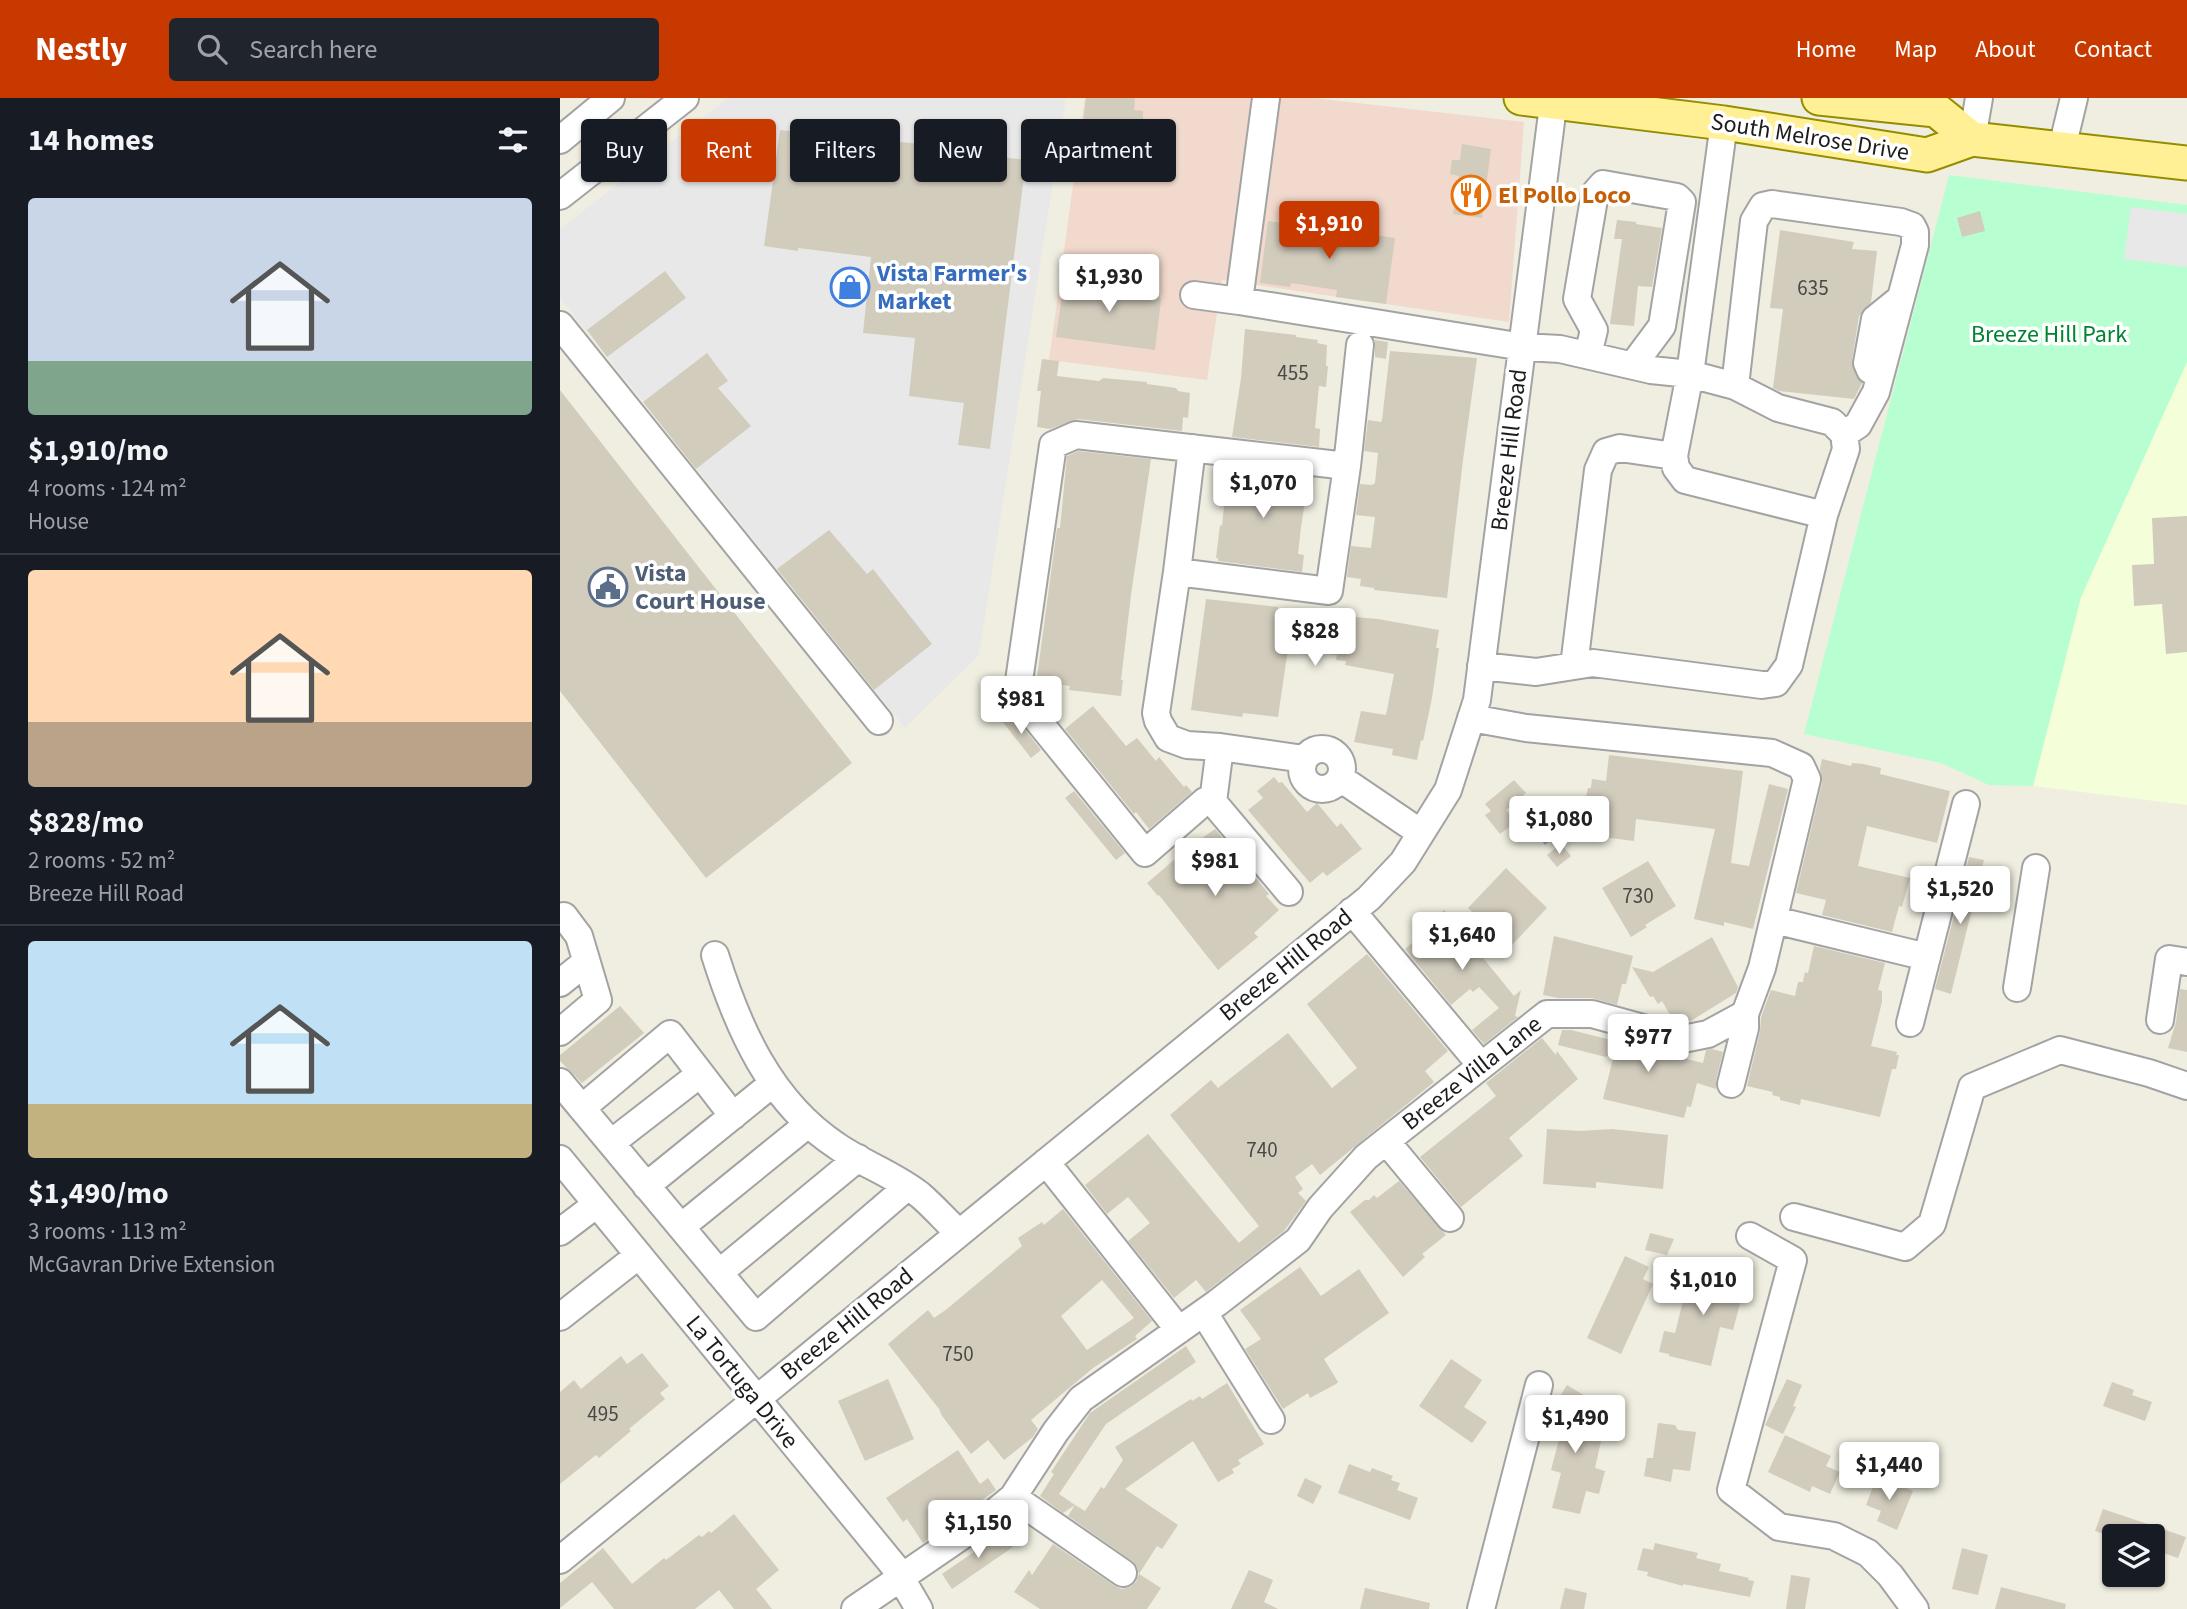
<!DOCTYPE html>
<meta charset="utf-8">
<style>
body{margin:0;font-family:"Source Sans 3",sans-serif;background:#20242c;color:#f1f3f6;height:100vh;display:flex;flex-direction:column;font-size:26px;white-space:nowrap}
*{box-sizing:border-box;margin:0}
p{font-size:23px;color:#9ea1a6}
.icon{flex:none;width:38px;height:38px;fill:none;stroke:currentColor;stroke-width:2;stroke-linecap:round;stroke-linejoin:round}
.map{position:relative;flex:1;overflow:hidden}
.side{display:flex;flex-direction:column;background:#171b24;width:560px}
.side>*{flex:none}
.top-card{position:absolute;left:21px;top:21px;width:665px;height:63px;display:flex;gap:14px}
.buttons{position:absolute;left:1542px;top:1426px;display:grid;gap:14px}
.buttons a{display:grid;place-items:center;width:63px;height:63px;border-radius:7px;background:#171b24;box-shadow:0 2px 5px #0004;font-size:35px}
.price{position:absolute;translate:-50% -60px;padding:0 16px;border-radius:7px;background:#fff;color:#222;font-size:23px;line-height:46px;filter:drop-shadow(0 2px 4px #0008)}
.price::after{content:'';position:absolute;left:50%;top:42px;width:21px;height:16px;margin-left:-10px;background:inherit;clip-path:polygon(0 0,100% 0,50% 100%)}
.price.on{background:#c83900;color:#fff}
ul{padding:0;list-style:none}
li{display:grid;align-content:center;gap:14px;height:371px;padding:0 28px}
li+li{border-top:2px solid #363941}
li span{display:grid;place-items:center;height:217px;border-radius:7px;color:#555}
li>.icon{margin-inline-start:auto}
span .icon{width:126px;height:126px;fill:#fffc;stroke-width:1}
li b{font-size:30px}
h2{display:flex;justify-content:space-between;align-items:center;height:84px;padding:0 28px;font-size:30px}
.tag{padding:0 24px;border-radius:7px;background:#171b24;box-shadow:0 2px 5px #0004;font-size:24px;line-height:63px}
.tag.on{background:#c83900;color:#fff}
header{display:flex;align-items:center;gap:42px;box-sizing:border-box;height:98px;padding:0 35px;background:#c83900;color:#fff}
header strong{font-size:33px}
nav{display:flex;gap:38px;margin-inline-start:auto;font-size:24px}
.search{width:490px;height:63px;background:#20242c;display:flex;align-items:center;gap:18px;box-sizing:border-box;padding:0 24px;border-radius:7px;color:#9ea1a6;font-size:26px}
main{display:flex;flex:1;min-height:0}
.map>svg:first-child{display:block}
.commercial{fill:#f2d9cd}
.education{fill:#f4ffd9}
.park{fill:#b7ffd1}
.parking{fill:#e8e8e8}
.water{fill:#9bbde1}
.building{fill:#d2ccbd;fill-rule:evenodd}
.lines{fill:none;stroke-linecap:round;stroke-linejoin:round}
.minor-casing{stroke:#a3a3a3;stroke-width:30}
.major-casing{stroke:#948d00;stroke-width:37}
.minor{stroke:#fff;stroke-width:26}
.major{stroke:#fff095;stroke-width:33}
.labels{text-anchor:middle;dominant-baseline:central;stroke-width:7;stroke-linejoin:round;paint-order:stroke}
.number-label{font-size:21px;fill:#4a4844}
.street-label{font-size:24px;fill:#1c1c1c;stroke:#fff}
.food-label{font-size:24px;font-weight:bold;fill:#c56008;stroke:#fff;text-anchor:start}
.shop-label{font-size:24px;font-weight:bold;fill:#366cbe;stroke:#fff;text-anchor:start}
.park-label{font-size:24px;fill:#018331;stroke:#fff}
.service-label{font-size:24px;font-weight:bold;fill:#4e5e75;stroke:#fff;text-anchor:start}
</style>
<header>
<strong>Nestly</strong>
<div class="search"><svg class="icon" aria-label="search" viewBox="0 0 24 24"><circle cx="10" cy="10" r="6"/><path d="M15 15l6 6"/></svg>Search here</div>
<nav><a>Home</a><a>Map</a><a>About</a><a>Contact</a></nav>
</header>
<main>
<section class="side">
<h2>14 homes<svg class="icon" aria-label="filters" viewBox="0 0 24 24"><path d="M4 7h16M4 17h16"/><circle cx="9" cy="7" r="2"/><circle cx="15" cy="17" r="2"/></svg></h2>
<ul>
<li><span style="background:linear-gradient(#c9d6e8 75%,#7fa58c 0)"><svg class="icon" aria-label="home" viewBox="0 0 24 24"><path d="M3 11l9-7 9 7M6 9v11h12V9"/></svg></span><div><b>$1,910/mo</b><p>4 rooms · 124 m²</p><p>House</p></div></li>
<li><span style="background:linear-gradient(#ffd9b3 70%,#b9a48a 0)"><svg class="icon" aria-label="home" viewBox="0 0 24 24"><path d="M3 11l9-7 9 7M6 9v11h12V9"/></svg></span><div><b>$828/mo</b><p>2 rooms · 52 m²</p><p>Breeze Hill Road</p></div></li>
<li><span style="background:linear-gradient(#bfe0f5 75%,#c2b280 0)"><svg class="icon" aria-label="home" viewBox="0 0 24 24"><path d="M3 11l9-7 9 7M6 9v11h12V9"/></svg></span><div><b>$1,490/mo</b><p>3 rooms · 113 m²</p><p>McGavran Drive Extension</p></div></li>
</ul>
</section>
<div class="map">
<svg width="1627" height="1511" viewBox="0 0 1627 1511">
<rect width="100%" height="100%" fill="#efeee0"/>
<path class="commercial" d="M525,0H754L964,24L949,224L662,182L647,282L489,262Z"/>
<path class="education" d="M1627,263V707L1473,688L1521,499Z"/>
<path class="park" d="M1389,77L1627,107V264L1521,499L1473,688L1429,687L1381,665L1244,636Z"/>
<path class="parking" d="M168,0H506L419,557L345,630L0,200V131Z
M1571,109L1627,116V169L1564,161Z"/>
<path class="water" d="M981,707C990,718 986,727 995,739L985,747L964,721Z"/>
<path class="building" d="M526,0H575L574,12L583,13V32L580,54L575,53L573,73L518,66L519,61L513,60L516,40L521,41Z
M220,32L410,51V55L466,62L430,351L398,347L404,305L349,298L355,240L303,235L311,159L238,150V153L204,148Z
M902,46L931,51L922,120L893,116L899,78L890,76L892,62H900Z
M1420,113L1425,133L1402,139L1397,120Z
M1057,122L1076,124V126L1102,130L1092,189L1078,188L1074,228L1050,226L1062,141H1054Z
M708,123L835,140L826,206L776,199L777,192L731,185L730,189L700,185Z
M1220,132L1294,144L1292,151L1317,153L1311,204L1299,218L1292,262L1296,278L1302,285L1294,301L1219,293L1213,290L1223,211L1210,210Z
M105,173L126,200L47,259L27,232Z
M505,177L572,190L583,186L594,190L601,202L595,252L496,239Z
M685,231L736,237V239L758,242L757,245L767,247L766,268H768L766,289L759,288L755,330L760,331L759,349L672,339L681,280Z
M815,242L828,244L826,261L815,259Z
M830,253L917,260L903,362L887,500L814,492V490L800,488L801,481L787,479L791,448L811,450L815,419L796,417L800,386L812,387L815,385L818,355L804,353L808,322L821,324L822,322Z
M147,255L168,283L158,290L191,328L136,371L83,304Z
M482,261L499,263L497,278L539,283L543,280L587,284V286L616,290L618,293L630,295L628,320L623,319L622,333L518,321L490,331L477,329L481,293H477Z
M0,292L292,665L146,780L0,593Z
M518,353L591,361L571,497L561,582H563L561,598L509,592L510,588L489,585L486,580L477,579L497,430H500L507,358Z
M668,370L754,380L752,398L746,397L741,429L738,456L744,457L742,474L658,463V460H656L660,427L662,428Z
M1627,418V554L1606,556L1602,506L1574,508L1572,467L1594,466L1592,420Z
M269,432L307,476L313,471L372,546L314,592L217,471Z
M646,501L718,509V511L732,513V535L781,542L784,518L818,521L879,532L876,550H879L872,600L863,643L861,642L857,662L832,657L833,651L794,644L801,613L826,617L834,576L785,567L786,563L776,562L777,557L728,551L718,619L683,615L682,619L631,612Z
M533,608L566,648L577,640L596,663L599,659L624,689L626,687L632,694L589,731L576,714L574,716L505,631Z
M452,615L481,652L471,660L442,623Z
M1049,657L1183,673L1171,765L1189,768L1209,686L1228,691L1193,831L1164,824V828L1134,821L1155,731L1076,721L1074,743L1018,736L1028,690H1031L1032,681L1046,683Z
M1262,661L1291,668L1292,665L1303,666L1321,670L1320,676L1390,693L1377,745L1307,728L1298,768L1350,780L1342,809L1339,808L1332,834L1262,817L1266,802L1236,795L1262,685L1260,671Z
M714,679L719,685L722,684L747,714L757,705L777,729L781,725L802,751L767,778L763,774L750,785L688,712L703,700L697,693Z
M954,682L966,695L946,712L956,724L940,736L925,717L931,713L925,706Z
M514,693L565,755L556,762L505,700Z
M655,731L709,796L706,798L719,812L694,835L698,839L658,872L599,797L598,798L587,785L628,750Z
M1001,746L1011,758L997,769L987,757Z
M1409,759L1424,762L1391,896L1375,891Z
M1088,763L1116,808L1085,827L1087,829L1071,839L1042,790Z
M946,770L987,810L950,849L908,810Z
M884,812L954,898L961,892L955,918L958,919L924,946L912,932L939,910L919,889L913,894L910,891L891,907L845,851L864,835L862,833L870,826L868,825Z
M994,838L1073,858L1066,886H1062L1057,907L1032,900H998L983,897Z
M1152,839L1178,889L1176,895L1129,924L1113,922L1102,903L1098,906L1093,898L1090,899L1072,869L1093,874Z
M1254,848L1325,865L1318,892L1322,893V904L1311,948L1337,954L1336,957H1339L1336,971H1332L1320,1019L1241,1001L1240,1007L1220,1002V999L1212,997L1213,994L1187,988L1200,934L1201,919L1211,892L1235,898L1238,884H1243L1245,874L1248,875Z
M807,856L888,953L865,973L874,984L760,1077L752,1066L735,1079L743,1091L738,1095L746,1103L724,1133L646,1194L636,1182L614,1200L568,1143L590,1125L568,1099L547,1116L525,1087L588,1036L679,1145L699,1128L610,1017L651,982L658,990L728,935L772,990L797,970L747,906Z
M1620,891L1627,892V954L1608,950L1616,924Z
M60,908L84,935L22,985L0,963V957Z
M1002,932H1011L1143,965L1146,952L1152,951L1163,954L1156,982V991L1137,985L1131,1009L1127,1008L1124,1020L1043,1001L1055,952L1046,959L998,947Z
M982,940L996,957L997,953L1018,981L949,1040L963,1058L901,1109L860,1059L936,998L926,985Z
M987,1031L1021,1033L1052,1031L1108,1037L1103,1091L1036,1084V1090L983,1086Z
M839,1083L886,1137L862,1156L865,1159L843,1179L790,1114L805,1102H809L814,1097L817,1100Z
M503,1111L592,1223L575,1238L577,1241L533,1270L471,1322L478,1331L473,1339L444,1362L428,1342L411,1356L382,1318L379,1311L328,1246L368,1212L374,1220L387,1211L462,1148L458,1140L482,1124L484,1127ZM542,1182L574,1220L527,1252L501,1218Z
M1090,1135L1114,1141L1107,1157L1085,1152Z
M1065,1158L1089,1169L1083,1181L1093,1186L1061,1256L1027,1240Z
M740,1169L761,1198L799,1171L829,1215L764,1261L778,1284L776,1286L750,1300L748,1295L723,1311L685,1251L701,1241L680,1212Z
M1131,1171L1181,1183L1176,1201L1181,1202L1173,1232L1160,1229L1151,1268L1109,1258V1256L1099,1254L1104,1233L1115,1235Z
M626,1248L636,1264L546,1326L499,1396L515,1407L503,1415L480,1398L494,1376L491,1374L530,1315Z
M82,1255L109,1288L100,1295L105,1301L69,1331L71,1333L39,1360L36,1357L0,1386V1294L14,1282L21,1291L61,1258L67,1266Z
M891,1261L922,1282L904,1309L927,1324L912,1345L859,1308Z
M328,1281L354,1341L305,1363L278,1303Z
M1227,1281L1242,1287L1233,1308L1236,1309L1223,1336L1205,1327Z
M1552,1284L1574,1292L1572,1297L1592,1304L1585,1323L1543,1308Z
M667,1285L704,1346L678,1362L681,1366L672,1371L674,1375L658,1384L633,1343L565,1391L618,1427L602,1451L597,1448L579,1476L601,1490L587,1511H480L454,1494L469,1472L472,1477L493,1446L555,1488L562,1491L570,1489L576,1484L579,1476L577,1469L572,1463L508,1418L515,1407L525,1413L541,1389L544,1391L563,1362L555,1349L631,1301L632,1303L640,1298L642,1301Z
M1007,1287L1035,1304L1014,1336L1041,1343L1035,1370L1045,1373L1039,1396L1026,1393L1020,1416L992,1410L1001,1375L991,1372L1006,1315L994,1308Z
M1098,1325L1115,1327L1118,1332L1136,1334L1130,1373L1113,1371L1111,1384L1084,1378L1087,1360H1093Z
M1225,1337L1271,1358L1266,1368L1280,1374L1270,1396L1252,1388L1250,1394L1208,1374Z
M398,1352L420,1386L428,1380L436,1392L363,1445L347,1421L343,1424L326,1400Z
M789,1366L810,1374L812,1370L833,1378L831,1382L840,1385L837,1392L858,1400L850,1422L778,1395Z
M1317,1378L1353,1393L1337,1432L1317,1423L1321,1413L1306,1407Z
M745,1380L762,1388L753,1406L737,1398Z
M1543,1411L1626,1439L1618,1460L1592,1451V1438H1550L1535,1433Z
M174,1416L219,1472L196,1491L212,1511H174L159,1492L135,1511H54L32,1484L0,1510V1485L43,1450L72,1486L104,1460L106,1462L139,1437L142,1439L149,1433L151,1435Z
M443,1434L453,1449L392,1491L382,1476Z
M1095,1445L1138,1455L1136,1460L1161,1466L1159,1473L1189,1480L1188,1482L1194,1483L1190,1499L1123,1486V1488L1087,1478L1088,1474L1077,1472L1083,1450L1093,1452Z
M1402,1450L1428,1457L1418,1497L1392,1491Z
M689,1472L713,1482L704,1504L718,1511H671Z
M1231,1477L1250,1480L1245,1511H1226Z
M1441,1489L1506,1506L1505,1511H1435Z
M805,1490L870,1505L869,1511H800Z
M1005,1490L1027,1495L1024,1511H1000Z"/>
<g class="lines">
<defs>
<path id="minor" d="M706,0L679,203L963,249L1000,251L1091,272L1130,276L1175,288L1218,310L1272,324L1284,336L1286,351L1264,417L1229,567L1216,585L1202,587L1033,565L976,574L921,568
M1164,25L1130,276L1114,358L1116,370L1125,382L1264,417
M1412,41L1419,0
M0,42L51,0
M1502,50L1514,0
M0,98L125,0
M634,197L679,203
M0,227L319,623
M1028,257L1034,232L1017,201L1035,95L1043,86L1117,99L1122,104L1102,228L1073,267
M1310,272L1307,265L1315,221L1341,200
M1175,288L1194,123L1203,108L1212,106L1341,124L1352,128L1355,134V147L1316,294L1298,327L1284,336
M787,368L800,247
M617,474L632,350
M1014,568L1038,372L1046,354L1060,350L1114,358
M742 671a20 20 0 1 1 40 0a20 20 0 1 1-40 0Z
M780,680L861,735
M653,704L645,703L585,755L457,597L493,347L516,337L787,368L769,493L617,474L596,615L598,623L608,640L627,647L660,649
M729,794L653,704L660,649L744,661
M792,813L920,966
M0,821L4,818L19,838L38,902L0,934
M1214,822L1367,859
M155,857C178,930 210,1004 277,1048C303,1066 335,1077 360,1097C374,1109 386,1123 399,1135
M0,885L26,864
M1457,890L1476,770
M1600,922L1609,861L1627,864
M1350,925L1406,706
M0,984L196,1219L347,1089
M1171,986L1185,930V916
M22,1010L110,936L173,1018
M826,1043L890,1120
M51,1045L140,976
M0,1061L334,1468L359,1511
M486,1064L619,1232
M86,1088L212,986
M1234,1119L1345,1149L1372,1126L1412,989L1500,952L1589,975L1627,988
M121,1129L248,1026
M0,1134L37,1106
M1190,1138L1233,1162L1171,1392L1219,1429L1274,1438L1308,1455L1330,1477L1355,1511
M159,1175L298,1060
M644,1215L711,1322
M0,1219L79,1157
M453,1399L563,1475
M0,1462L809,800L843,764L888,692L917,602L994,0
M295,1511L425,1422L453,1399L496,1333L521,1301L657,1205L738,1142L760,1110L806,1059L987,916H1032L1123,941L1148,936L1185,916L1202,870L1247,681L1241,668L1212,655L966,630L911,620
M921,1511L979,1287"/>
<path id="major" d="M961,0L1164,25L1367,57L1412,41L1627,65
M1259,0L1376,12L1412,41"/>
</defs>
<use href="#minor" class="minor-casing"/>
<use href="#major" class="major-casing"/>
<use href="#minor" class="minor"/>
<use href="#major" class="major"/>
</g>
<defs>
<symbol id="restaurant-ring" viewBox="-11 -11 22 22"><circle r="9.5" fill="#fff" stroke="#e8710a" stroke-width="1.5"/><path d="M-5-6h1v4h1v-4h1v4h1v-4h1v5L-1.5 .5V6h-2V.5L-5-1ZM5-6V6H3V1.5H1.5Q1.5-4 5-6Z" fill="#e8710a"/></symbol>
<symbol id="shop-ring" viewBox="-11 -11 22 22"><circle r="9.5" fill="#fff" stroke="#3f7fe0" stroke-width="1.5"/><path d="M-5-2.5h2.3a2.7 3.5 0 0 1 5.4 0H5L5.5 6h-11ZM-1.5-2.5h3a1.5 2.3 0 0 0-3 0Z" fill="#3f7fe0"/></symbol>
<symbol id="civic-ring" viewBox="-11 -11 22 22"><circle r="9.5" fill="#fff" stroke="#5c6f8a" stroke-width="1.5"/><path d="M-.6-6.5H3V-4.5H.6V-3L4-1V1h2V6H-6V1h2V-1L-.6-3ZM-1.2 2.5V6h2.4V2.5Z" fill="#5c6f8a"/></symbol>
</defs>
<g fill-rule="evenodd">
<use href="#restaurant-ring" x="889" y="75" width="44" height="44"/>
<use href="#shop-ring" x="268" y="167" width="44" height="44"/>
<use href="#civic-ring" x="26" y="467" width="44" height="44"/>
</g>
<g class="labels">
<g class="number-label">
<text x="1253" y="190">635</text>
<text x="733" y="275">455</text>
<text x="1078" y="798">730</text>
<text x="702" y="1052">740</text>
<text x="398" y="1256">750</text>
<text x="43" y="1316">495</text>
</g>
<g class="street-label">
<text transform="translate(1250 39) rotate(9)">South Melrose Drive</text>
<text transform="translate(949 352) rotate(-83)">Breeze Hill Road</text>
<text transform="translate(726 867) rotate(-39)">Breeze Hill Road</text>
<text transform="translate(912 975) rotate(-38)">Breeze Villa Lane</text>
<text transform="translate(287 1226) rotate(-39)">Breeze Hill Road</text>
<text transform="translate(182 1284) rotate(51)">La Tortuga Drive</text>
</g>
<g class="food-label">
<text x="938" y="97">El Pollo Loco</text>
</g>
<g class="shop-label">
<text x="317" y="175">Vista Farmer's<tspan x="317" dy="28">Market</tspan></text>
</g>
<g class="park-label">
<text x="1489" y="236">Breeze Hill Park</text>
</g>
<g class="service-label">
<text x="75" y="475">Vista<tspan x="75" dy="28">Court House</tspan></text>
</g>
</g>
</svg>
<div class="buttons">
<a><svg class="icon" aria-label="layers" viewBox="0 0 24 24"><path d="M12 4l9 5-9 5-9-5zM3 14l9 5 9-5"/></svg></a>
</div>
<b class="price on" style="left:769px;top:163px">$1,910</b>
<b class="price" style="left:549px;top:216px">$1,930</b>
<b class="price" style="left:703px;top:422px">$1,070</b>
<b class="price" style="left:755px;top:570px">$828</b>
<b class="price" style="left:461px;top:638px">$981</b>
<b class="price" style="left:999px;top:758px">$1,080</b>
<b class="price" style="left:655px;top:800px">$981</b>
<b class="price" style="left:1400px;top:828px">$1,520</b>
<b class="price" style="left:902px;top:874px">$1,640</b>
<b class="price" style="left:1088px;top:976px">$977</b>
<b class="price" style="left:1143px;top:1219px">$1,010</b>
<b class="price" style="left:1015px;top:1357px">$1,490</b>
<b class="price" style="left:1329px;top:1404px">$1,440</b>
<b class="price" style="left:418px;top:1462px">$1,150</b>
<div class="top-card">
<a class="tag">Buy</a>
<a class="tag on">Rent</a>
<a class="tag">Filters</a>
<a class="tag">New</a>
<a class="tag">Apartment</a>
</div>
</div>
</main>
